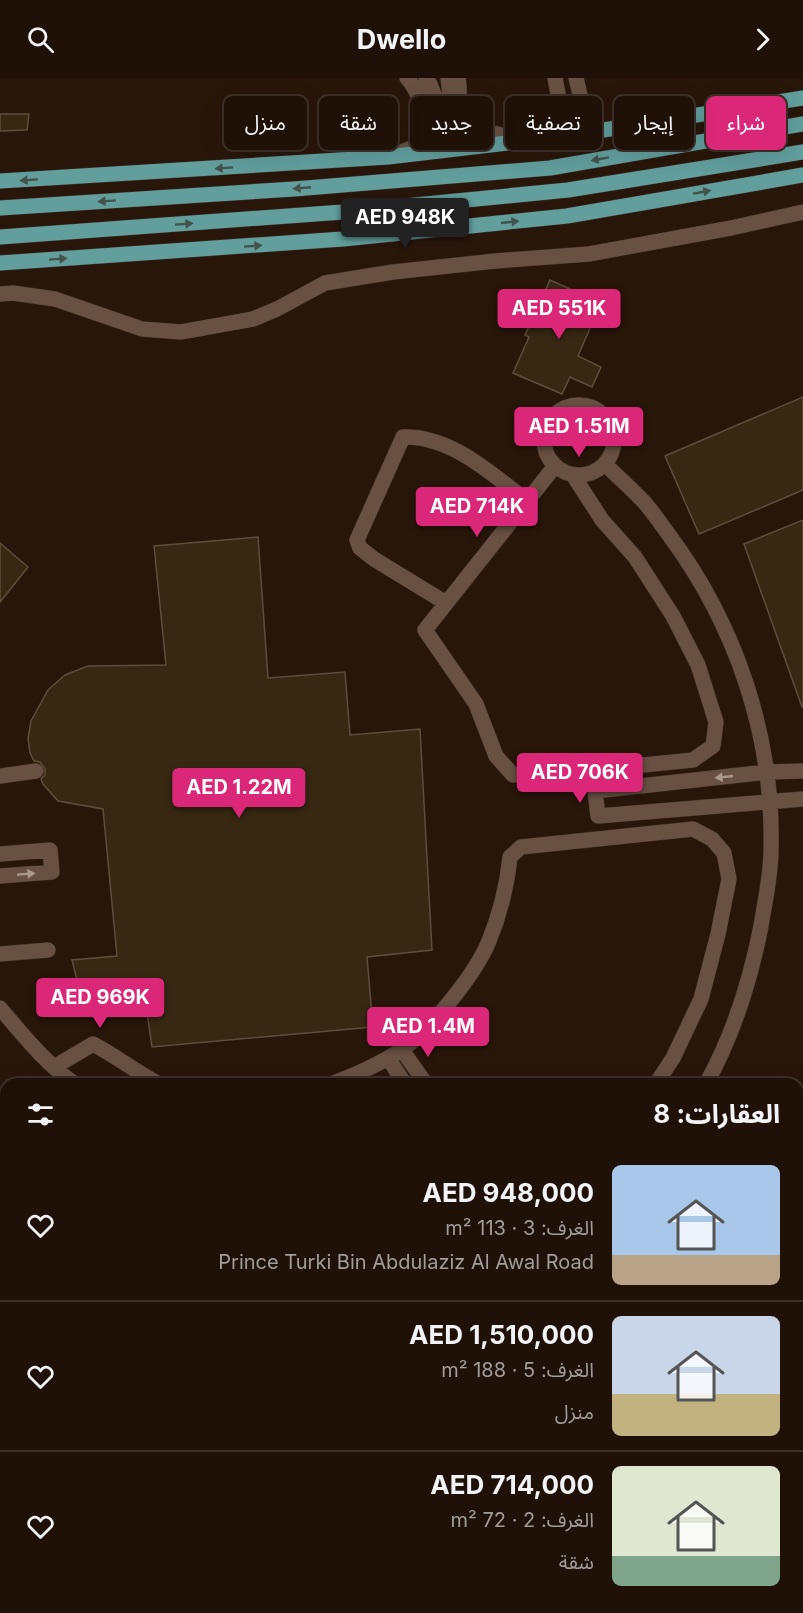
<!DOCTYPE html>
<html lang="ar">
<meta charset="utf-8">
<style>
body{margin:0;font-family:Inter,"Noto Sans Arabic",sans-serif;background:#2c1e16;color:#f1f3f6;direction:rtl;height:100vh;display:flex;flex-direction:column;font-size:22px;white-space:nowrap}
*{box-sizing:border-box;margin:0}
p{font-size:20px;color:#a19d9c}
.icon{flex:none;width:33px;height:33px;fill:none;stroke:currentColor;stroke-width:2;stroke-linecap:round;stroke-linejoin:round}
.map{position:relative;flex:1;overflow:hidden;direction:ltr}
.details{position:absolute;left:0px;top:1000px;width:804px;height:536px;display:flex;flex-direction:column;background:#1f1008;border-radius:18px 18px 0 0;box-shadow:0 6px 24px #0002,0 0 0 2px #3c3029;direction:rtl}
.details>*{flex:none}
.banner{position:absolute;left:18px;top:18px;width:768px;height:54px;direction:rtl;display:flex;gap:12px}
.price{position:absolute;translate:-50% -51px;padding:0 14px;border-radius:6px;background:#db2777;color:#fff;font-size:20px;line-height:39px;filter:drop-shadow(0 2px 3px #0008)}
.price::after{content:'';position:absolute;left:50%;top:36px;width:18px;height:14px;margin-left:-9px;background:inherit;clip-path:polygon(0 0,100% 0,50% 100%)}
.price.active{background:#222;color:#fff}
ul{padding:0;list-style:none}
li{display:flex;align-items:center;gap:18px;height:150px;padding:0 24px}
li+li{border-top:2px solid #3c3029}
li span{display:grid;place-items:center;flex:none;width:168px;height:120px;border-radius:9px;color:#555}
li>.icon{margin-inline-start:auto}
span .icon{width:72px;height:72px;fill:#fffc;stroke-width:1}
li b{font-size:26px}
h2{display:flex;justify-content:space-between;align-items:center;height:72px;padding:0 24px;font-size:26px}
.pill{padding:0 21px;border-radius:9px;background:#1f1008;box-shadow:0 6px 24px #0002,0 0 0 2px #3c3029;font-size:21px;line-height:54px}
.pill.active{background:#db2777;color:#fff}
header{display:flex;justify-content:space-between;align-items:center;height:78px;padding:0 24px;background:#1f1008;font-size:27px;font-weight:700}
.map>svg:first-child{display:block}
.building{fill:#382813;stroke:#5d4e3a;stroke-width:1.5}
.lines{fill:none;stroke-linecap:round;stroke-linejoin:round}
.minor-casing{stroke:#3d2f2b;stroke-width:16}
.major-casing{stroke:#3d2f2b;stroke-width:16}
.minor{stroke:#685143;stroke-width:15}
.major{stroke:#619e9c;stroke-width:15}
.oneway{fill:#42534c}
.oneway2{fill:#aa988c}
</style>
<header><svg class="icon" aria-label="forward" viewBox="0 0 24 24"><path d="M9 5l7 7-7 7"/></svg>Dwello<svg class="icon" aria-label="search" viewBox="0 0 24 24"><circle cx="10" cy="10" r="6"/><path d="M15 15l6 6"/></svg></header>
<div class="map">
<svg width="803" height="1535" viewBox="0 0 803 1535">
<rect width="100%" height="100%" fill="#29160a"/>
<path class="building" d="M0,36H29L27,52L0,53Z
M550,202L601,225L578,278L601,289L592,309L570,299L562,316L513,295L529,259L525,257Z
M803,319V412L699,456L665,378Z
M803,442V629H802L744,466Z
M258,459L268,600L345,594L350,657L420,651L432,872L367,879L373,949L152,969L143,907L80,915L72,882L117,878L103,731L58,723L43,706L41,701L45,697V691L40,684L34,683L30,675L28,660L31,643L48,612L65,597L88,588L166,587L154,468Z
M0,465L28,489L0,524Z"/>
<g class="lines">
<defs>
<path id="minor" d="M407,0C417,10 417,21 427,32
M458,0C461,12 457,27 462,37C468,54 510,58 526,62
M555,0L566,58
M576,0L589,54
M430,6L435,19L440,23L446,21L450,16L448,0
M393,77C403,73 419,69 426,60C434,50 427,14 426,0
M0,216L13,215L55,221L142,251L181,254L253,241L277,231L325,205L393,194L495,183L589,176L731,150L803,134
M544 362a35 35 0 1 1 70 0a35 35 0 1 1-70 0Z
M605,386C618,399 632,411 644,424C653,434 661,446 669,457C736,547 774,659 771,772C771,797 765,823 761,848C750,904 734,956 706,1006
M555,388L425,552L476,626L496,678L513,697H543L693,682L713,668L716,644L698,587L673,538L635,479L602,442L573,397
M446,525L374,481L360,470L357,462L403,359C450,357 492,396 527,423
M803,693L767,694L595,713L598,738L803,721
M0,698L36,693
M0,776L50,772L52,794L0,798
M0,876L48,872
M0,930C23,957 46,986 75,1006
M402,972L426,1006
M388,980L405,1006
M54,989L93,966C116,978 136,994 159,1006
M331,1006C355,997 379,987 401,972C430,953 476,895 489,863C500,836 507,808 510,779L521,769L693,751L712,761L724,775L729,801L718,856L701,921L673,980L656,1006
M0,1193L6,1197
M0,1218L6,1229
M6,1257L4,1271L6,1277
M45,1530L46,1535
M526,1535V1530"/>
<path id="major" d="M0,103L388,79L566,58L803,20
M0,130L294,111L550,90L803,46
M0,159L343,134L568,112L803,74
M0,185L343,161L567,138L803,97"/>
</defs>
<use href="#minor" class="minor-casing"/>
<use href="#major" class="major-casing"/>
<use href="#minor" class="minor"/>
<use href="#major" class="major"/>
</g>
<defs><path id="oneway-solid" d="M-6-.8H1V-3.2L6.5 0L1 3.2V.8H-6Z" transform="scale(1.5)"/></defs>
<g class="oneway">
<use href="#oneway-solid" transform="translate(600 81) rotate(170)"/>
<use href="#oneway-solid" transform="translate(224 90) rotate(176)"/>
<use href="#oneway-solid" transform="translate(29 102) rotate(176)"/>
<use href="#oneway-solid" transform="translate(302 110) rotate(175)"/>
<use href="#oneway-solid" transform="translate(702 114) rotate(-10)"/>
<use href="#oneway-solid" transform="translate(107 123) rotate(176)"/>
<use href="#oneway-solid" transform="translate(510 144) rotate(-6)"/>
<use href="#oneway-solid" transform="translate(184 146) rotate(-4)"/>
<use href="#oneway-solid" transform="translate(253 168) rotate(-4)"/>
<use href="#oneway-solid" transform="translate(58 181) rotate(-4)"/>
</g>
<g class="oneway2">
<use href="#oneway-solid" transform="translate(724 699) rotate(174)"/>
<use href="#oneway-solid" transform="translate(26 796) rotate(-4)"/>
</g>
</svg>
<b class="price active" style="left:405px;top:171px">AED 948K</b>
<b class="price" style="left:559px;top:262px">AED 551K</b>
<b class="price" style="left:579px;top:380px">AED 1.51M</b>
<b class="price" style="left:477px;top:460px">AED 714K</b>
<b class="price" style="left:580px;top:726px">AED 706K</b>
<b class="price" style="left:239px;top:741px">AED 1.22M</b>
<b class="price" style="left:100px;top:951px">AED 969K</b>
<b class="price" style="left:428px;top:980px">AED 1.4M</b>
<div class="banner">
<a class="pill active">شراء</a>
<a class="pill">إيجار</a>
<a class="pill">تصفية</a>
<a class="pill">جديد</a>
<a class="pill">شقة</a>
<a class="pill">منزل</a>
</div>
<section class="details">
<h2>العقارات: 8<svg class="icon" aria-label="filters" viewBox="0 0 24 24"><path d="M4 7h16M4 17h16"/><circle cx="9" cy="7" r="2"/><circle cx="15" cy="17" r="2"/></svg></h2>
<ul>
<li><span style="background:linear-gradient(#a9c7e8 75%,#b9a48a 0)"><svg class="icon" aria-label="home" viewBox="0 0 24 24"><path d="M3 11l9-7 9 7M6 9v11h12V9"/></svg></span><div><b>AED 948,000</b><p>الغرف: 3 · 113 m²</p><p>Prince Turki Bin Abdulaziz Al Awal Road</p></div><svg class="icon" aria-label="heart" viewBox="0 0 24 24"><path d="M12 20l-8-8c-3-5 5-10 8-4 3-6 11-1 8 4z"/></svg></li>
<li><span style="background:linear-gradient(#c9d6e8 65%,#c2b280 0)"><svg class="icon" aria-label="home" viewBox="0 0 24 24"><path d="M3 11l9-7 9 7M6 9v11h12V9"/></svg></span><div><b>AED 1,510,000</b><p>الغرف: 5 · 188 m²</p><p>منزل</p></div><svg class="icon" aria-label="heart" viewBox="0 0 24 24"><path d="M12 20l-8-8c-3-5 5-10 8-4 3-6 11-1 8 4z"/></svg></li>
<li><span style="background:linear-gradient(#dfe7d0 75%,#7fa58c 0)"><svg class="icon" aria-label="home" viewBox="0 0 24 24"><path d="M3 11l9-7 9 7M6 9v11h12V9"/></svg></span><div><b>AED 714,000</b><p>الغرف: 2 · 72 m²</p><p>شقة</p></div><svg class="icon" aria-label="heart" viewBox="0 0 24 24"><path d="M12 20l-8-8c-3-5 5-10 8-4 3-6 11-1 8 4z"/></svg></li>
</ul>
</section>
</div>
